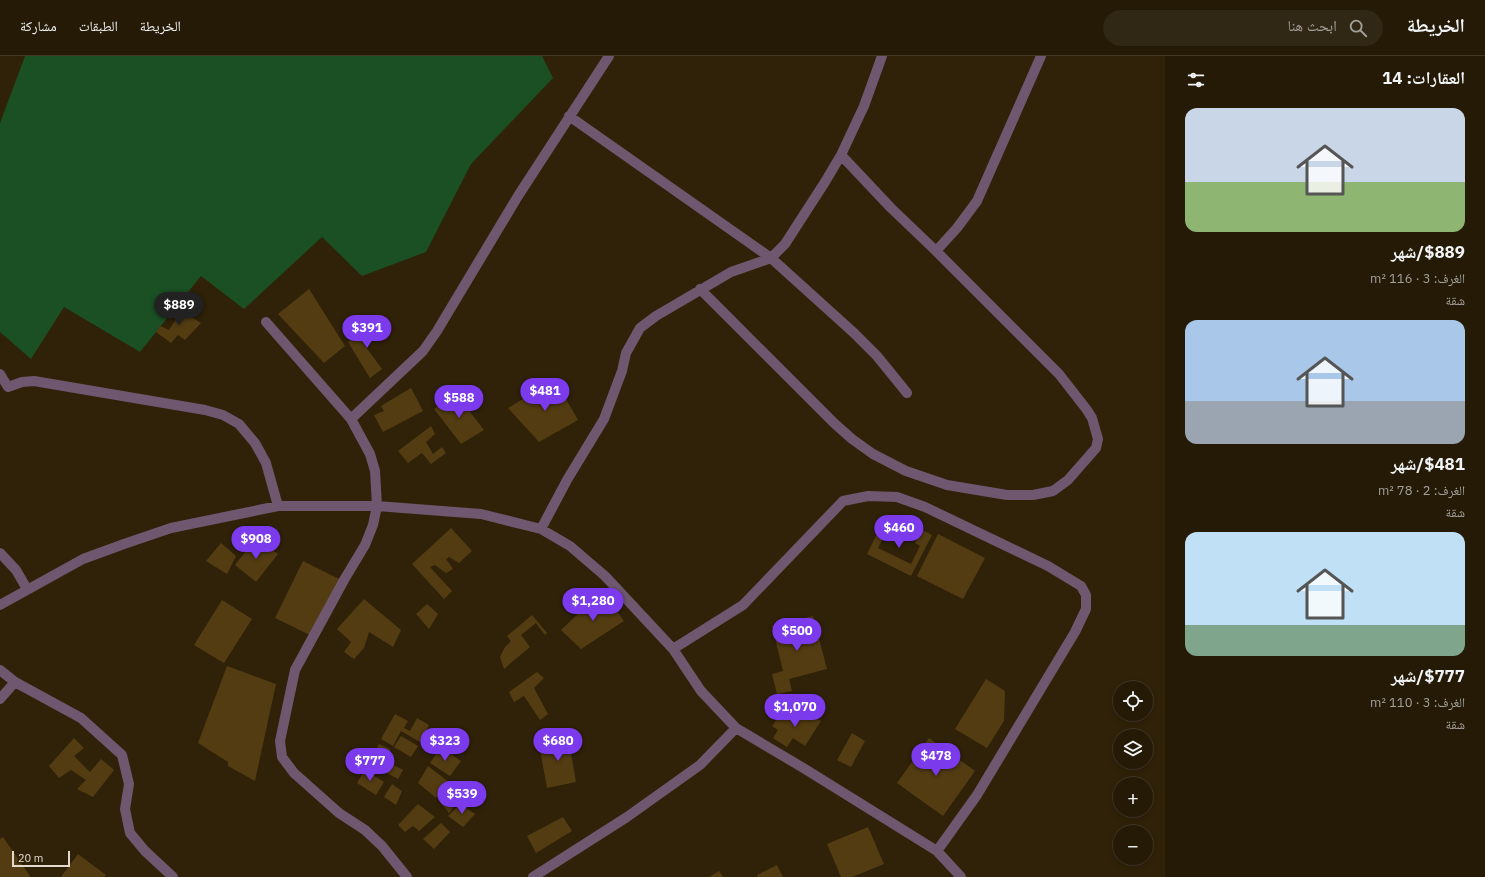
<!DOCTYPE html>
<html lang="ar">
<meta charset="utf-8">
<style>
body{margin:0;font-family:"IBM Plex Sans","Noto Naskh Arabic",sans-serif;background:#302714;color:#f1f3f6;direction:rtl;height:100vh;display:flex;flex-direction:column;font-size:15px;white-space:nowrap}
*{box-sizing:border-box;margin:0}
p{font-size:13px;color:#a3a19b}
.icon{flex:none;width:22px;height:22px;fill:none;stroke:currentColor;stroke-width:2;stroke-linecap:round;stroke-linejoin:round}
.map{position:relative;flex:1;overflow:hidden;direction:ltr}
.drawer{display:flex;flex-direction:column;background:#241a06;width:320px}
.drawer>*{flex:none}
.tools{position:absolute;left:1113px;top:625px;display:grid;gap:8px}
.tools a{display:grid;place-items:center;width:40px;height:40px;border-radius:50%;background:#241a06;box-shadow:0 2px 6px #0003,0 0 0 1px #413828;font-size:20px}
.scale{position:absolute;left:12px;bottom:10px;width:58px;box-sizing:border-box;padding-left:4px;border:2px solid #e3dacb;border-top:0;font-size:11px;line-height:14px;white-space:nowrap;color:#e3dacb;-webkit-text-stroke:3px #302208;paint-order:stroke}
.price{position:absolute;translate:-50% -34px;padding:0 9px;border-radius:14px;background:#7c3aed;color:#fff;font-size:13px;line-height:26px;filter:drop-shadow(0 1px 2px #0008)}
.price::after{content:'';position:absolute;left:50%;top:24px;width:12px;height:9px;margin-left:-6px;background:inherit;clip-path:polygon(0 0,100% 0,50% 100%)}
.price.current{background:#222;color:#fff}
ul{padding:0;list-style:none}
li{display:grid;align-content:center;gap:8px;height:212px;padding:0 20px}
li span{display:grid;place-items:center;height:124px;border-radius:12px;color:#555}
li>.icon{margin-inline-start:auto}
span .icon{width:72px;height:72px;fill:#fffc;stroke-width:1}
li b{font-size:17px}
h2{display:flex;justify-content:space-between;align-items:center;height:48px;padding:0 20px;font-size:17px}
header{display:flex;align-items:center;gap:24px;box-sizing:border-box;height:56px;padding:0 20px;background:#241a06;border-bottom:1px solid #413828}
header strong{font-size:19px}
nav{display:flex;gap:22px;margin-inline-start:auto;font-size:14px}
.search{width:280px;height:36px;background:#302714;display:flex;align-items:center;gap:10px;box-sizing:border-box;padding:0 14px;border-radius:22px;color:#a3a19b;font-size:15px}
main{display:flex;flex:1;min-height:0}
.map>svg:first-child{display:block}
.green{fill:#1b4f24}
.building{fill:#533c11}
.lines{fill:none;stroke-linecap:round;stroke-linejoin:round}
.minor{stroke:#6f5770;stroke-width:10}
</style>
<header>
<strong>الخريطة</strong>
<div class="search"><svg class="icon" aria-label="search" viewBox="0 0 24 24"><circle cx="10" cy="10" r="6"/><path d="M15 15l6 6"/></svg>ابحث هنا</div>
<nav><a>الخريطة</a><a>الطبقات</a><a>مشاركة</a></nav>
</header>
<main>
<section class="drawer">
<h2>العقارات: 14<svg class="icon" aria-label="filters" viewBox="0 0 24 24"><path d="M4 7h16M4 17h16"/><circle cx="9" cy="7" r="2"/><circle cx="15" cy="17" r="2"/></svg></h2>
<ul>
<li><span style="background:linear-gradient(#c9d6e8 60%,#8fb573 0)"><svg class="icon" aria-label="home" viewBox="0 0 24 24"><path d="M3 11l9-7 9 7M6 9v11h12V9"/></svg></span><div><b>$889/شهر</b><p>الغرف: 3 · 116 m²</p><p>شقة</p></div></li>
<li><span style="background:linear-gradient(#a9c7e8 65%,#9aa5b1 0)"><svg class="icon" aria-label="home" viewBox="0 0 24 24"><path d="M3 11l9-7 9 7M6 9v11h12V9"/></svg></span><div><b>$481/شهر</b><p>الغرف: 2 · 78 m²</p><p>شقة</p></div></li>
<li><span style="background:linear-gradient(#bfe0f5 75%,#7fa58c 0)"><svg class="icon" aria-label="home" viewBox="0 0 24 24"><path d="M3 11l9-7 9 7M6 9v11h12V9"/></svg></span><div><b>$777/شهر</b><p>الغرف: 3 · 110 m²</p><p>شقة</p></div></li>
</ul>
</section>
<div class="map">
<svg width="1165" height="821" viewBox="0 0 1165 821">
<rect width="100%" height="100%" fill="#302208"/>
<path class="green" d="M25,0H542L553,22L471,108L426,196L362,220L322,181L244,253L201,220L140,296L64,251L31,303L0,276V67Z"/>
<path class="building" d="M309,233L345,290L324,307L278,258Z
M176,251L201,267L185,284L178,279L171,287L156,276L160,270L169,274L176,263L171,258Z
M380,263L386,269L363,287L382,313L370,322L348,286Z
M555,324L578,364L539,386L508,352Z
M411,332L423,355L383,376L374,359L384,355L381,350Z
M456,338L484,374L461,388L434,353Z
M431,370L435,378L426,386L433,398L442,391L446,397L431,408L422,397L408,407L398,395Z
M900,465L895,473L889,470L878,492L911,508L920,490L915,487L919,479L912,476V469L932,479L911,520L867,498L883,466Z
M451,472L472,495L459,507L449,501L446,503L453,513L446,517L435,509L430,511L452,535L444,543L412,508Z
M938,478L985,502L963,543L917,520Z
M256,482L278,498L256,526L235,509Z
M221,487L236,500L227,518L206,505Z
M303,505L339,523L312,580L275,562Z
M602,535L624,565L581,593L561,574Z
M364,543L401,574L393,591L369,576L364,592L354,603L344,596L351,586L337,573Z
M222,544L252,563L224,607L194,589Z
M427,548L438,558L429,573L416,558Z
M532,559L547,577L545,579L536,567L521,579L530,591L504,613L500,601L505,591L511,585L507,580Z
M813,560L827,613L789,623L792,635L777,638L772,618L783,615L772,570Z
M227,610L276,628L255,725L228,710V706L198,687Z
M537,616L544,622L534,632L548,658L540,664L524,640L514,646L509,636Z
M986,623L1005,635L1004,665L987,692L955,673Z
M783,654L799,665L805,655L821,665L805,690L793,682L787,691L773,682L778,674L772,670Z
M395,658L408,665L404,672L410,675L417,662L429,669L420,686L401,675L393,690L381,683Z
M852,677L865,685L851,711L837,704Z
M401,680L418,690L411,701L394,691Z
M568,680L576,726L547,732L539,688Z
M74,682L84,692L74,700L90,716L101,703L114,714L93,741L77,733L86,724L71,714L59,722L49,710Z
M929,682L975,715L943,760L897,727Z
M379,688L390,693L389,697L394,699L391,705L385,702L384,704L403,714L398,723L368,707Z
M441,691L461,705L450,720L430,707Z
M428,710L449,726L436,742L418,727Z
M365,714L384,726L376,739L357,727Z
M392,728L402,735L396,749L384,741Z
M452,735L459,744L449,757L440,746Z
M418,748L435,761L419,775L413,770L405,776L398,769Z
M460,748L475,758L463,771L448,760Z
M563,761L572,775L536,797L527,780Z
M441,767L450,776L434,793L423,783Z
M868,771L884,808L852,821H841L827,788Z
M3,781L30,820L28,821H0V783Z
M78,798L106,819L104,821H61Z
M777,809L783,821H758L757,819Z
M719,815L723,821H709Z"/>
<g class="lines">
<path class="minor" d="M569,60L771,202L854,277L877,300L907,337
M936,195L957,172L977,145L1041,0
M700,233L834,367L852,383L873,398L906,415L947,429L1007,439H1033L1053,435L1068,424L1096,392L1098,383L1092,362L1087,354L1059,318L936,195L891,152L841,99
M266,266L351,363L370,398L375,415L377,450L373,469L365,489L344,524L295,614L280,685L282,701L294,717L339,757L365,774L382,790L407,821
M0,318L8,331L22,326L34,325L205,354L223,359L239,368L255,387L266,407L278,450
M351,363L423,295L437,275L518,140L609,0
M541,473L567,424L604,363L622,315L626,297L640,272L656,260L731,216L771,202L785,188L825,126L841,99L864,50L882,0
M0,497L16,514L27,533
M0,549L83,503L124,488L171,472L278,450H377L481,458L541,473L570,490L605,520L673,593L701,635L736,672L805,713L937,795L961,821
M673,593L743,549L843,445L868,440L897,441L925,451L1048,510L1081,530L1086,539V553L1075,576L977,739L937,795
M0,614L15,626L81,662L122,699L129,728L125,753L130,777L145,795L173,821
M0,643L15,626
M533,821L627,761L700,709L736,672"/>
</g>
</svg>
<div class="tools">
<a><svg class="icon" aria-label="locate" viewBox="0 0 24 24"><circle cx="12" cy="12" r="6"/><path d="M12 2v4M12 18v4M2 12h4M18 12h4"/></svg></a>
<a><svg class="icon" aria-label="layers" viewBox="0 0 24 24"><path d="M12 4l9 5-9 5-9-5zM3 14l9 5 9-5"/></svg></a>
<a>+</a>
<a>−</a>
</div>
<div class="scale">20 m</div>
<b class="price current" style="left:179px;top:270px">$889</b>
<b class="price" style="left:367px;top:293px">$391</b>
<b class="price" style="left:545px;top:356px">$481</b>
<b class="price" style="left:459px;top:363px">$588</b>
<b class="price" style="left:899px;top:493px">$460</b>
<b class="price" style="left:256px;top:504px">$908</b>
<b class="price" style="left:593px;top:566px">$1,280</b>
<b class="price" style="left:797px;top:596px">$500</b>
<b class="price" style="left:795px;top:672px">$1,070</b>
<b class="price" style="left:445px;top:706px">$323</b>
<b class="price" style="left:558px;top:706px">$680</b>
<b class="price" style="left:936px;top:721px">$478</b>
<b class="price" style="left:370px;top:726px">$777</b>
<b class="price" style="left:462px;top:759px">$539</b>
</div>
</main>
